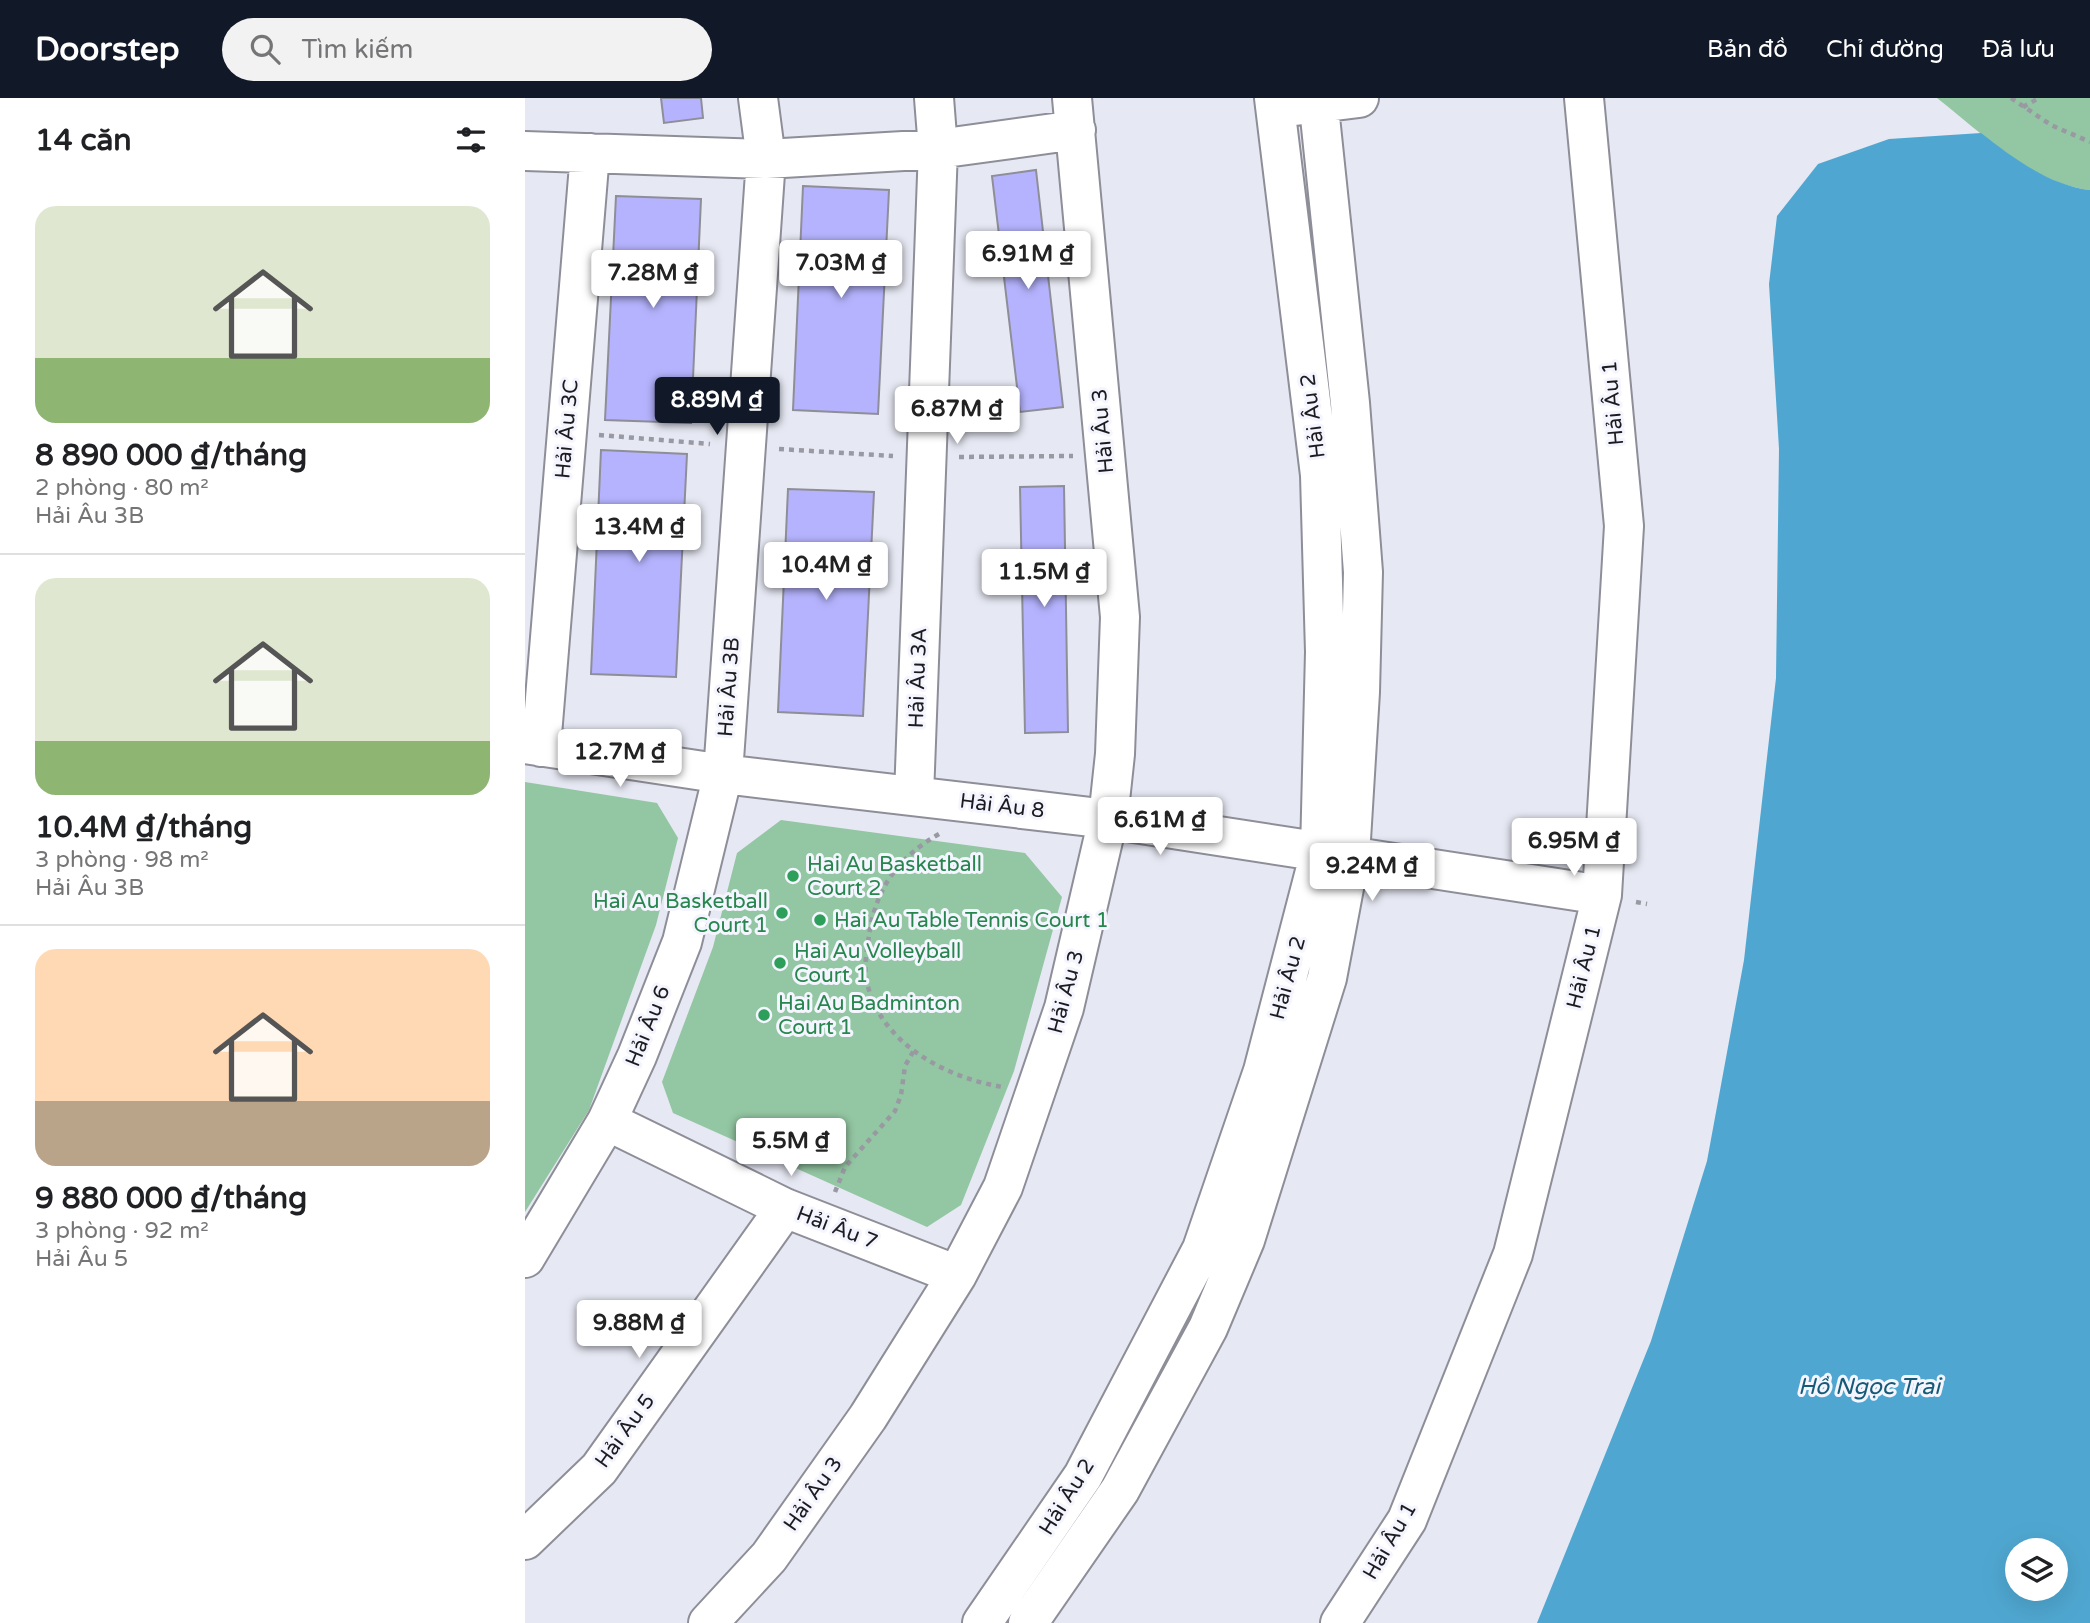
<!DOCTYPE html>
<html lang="vi">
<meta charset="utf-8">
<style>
body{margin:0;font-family:"Varela Round",sans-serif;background:#f2f2f2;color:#202124;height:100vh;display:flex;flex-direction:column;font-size:26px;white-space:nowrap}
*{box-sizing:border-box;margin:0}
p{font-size:23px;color:#757577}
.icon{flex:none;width:38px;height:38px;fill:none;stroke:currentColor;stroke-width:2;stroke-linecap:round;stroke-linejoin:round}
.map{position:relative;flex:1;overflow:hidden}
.panel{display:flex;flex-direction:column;background:#fff;width:525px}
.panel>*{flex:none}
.controls{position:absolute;left:1480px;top:1440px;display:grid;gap:14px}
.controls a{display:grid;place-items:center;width:63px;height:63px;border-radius:50%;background:#fff;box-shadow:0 7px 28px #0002;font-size:35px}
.price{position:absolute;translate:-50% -60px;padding:0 16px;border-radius:7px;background:#fff;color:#222;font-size:23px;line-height:46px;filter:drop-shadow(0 2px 4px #0008)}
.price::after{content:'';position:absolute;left:50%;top:42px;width:21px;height:16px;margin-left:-10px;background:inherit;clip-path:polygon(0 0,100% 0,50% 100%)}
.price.on{background:#111827;color:#fff}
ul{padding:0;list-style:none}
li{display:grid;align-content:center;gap:14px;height:371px;padding:0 35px}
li+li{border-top:2px solid #e0e0e0}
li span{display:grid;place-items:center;height:217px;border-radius:21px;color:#555}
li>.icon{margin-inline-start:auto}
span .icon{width:126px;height:126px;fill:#fffc;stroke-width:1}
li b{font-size:30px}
h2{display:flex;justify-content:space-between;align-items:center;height:84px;padding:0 35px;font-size:30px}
header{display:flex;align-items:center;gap:42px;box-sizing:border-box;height:98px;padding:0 35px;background:#111827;color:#fff}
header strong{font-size:33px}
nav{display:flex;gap:38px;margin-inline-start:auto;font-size:24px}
.search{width:490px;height:63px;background:#f2f2f2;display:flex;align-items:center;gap:18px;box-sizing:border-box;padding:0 24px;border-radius:38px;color:#757577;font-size:26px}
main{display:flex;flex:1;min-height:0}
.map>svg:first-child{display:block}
.green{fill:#93c6a2}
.water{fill:#4fa7d1;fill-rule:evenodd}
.building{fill:#b5b3fd;stroke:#8e8e98;stroke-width:2}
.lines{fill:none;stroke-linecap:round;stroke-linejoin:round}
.minor-casing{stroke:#8d8e98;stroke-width:42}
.path{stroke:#9899a2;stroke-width:4.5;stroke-dasharray:5 5;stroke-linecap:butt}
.minor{stroke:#fff;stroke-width:38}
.leisure-dot{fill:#2e9e5b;stroke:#f4f5fe;stroke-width:2.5}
.labels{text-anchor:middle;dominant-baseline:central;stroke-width:6;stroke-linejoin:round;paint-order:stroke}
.street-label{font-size:21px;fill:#1c1c20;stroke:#f4f5fe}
.leisure-label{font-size:21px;fill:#27864d;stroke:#f4f5fe;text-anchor:start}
.water-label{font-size:23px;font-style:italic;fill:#155a77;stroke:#f4f5fe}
</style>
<header>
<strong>Doorstep</strong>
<div class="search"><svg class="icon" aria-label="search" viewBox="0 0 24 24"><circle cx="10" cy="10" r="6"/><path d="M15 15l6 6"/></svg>Tìm kiếm</div>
<nav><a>Bản đồ</a><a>Chỉ đường</a><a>Đã lưu</a></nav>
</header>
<main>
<section class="panel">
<h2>14 căn<svg class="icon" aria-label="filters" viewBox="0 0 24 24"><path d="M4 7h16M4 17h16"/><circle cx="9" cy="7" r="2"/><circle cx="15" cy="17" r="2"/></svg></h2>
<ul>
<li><span style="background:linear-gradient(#dfe7d0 70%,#8fb573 0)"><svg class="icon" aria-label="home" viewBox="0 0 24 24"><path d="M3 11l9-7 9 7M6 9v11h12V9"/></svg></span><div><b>8 890 000 ₫/tháng</b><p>2 phòng · 80 m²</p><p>Hải Âu 3B</p></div></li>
<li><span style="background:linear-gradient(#dfe7d0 75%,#8fb573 0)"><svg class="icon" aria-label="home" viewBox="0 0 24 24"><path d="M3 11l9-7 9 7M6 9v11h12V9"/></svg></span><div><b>10.4M ₫/tháng</b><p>3 phòng · 98 m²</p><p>Hải Âu 3B</p></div></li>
<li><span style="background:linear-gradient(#ffd9b3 70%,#b9a48a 0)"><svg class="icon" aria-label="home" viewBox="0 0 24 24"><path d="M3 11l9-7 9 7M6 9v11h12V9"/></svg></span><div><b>9 880 000 ₫/tháng</b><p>3 phòng · 92 m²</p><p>Hải Âu 5</p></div></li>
</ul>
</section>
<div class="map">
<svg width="1565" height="1525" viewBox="0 0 1565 1525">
<rect width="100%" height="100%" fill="#e6e8f3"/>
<path class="green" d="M1412,0H1565V92C1506,85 1457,35 1412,0Z
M0,684L132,705L153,740L131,827L64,1012L0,1114Z
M256,722L500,755L537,799L489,973L436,1107L402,1129L148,1015L137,984L188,849L212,755Z"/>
<path class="water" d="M1456,35C1488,60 1524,87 1565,92V1525H1012L1126,1243L1182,1063L1219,862L1251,580L1254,351L1244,186L1252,118L1293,66L1364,41ZM1493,1452H1531V1491H1493Z"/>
<path class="building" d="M136,0H176L178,20L139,25Z
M511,72L538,309L495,314L467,78Z
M278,88L364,92L353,316L268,312Z
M91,98L176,101L166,325L80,322Z
M76,352L162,356L151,579L66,576Z
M539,388L543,634L500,635L495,389Z
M263,391L349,394L338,618L253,614Z"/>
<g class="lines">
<defs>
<path id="minor" d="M770,8L834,0
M0,53L241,61L413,51L551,32
M0,646L198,676L583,721L1077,797
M16,649L65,55
M389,698L413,51L409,0
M82,1023L260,1110L432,1177
M0,1160L82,1023L112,958L157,844L198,676L241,61L233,0
M0,1442L74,1371L260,1110
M183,1525L244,1459L343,1319L432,1177L478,1089L539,910L583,721L590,656L595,519L547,0
M457,1525L558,1378L677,1151L738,973L795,754L800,554L795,377L749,0
M503,1525L595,1392L683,1230L720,1142L802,880L825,758L835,594L838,474L825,305L793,0
M815,1525L882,1422L988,1156L1077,797L1099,428L1059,0"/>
</defs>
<use href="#minor" class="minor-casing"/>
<path class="path" d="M1486,0L1526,27L1565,44
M1498,9L1514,0
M74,337L185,346
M254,351L368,358
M434,359L548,358
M414,736C376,758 353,786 345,831C343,846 339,863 341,879C351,943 420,980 478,989
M1111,804L1122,806
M310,1094L320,1069L370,1013L376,997L380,968L389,952"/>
<use href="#minor" class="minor"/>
</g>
<g class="leisure-dot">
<circle cx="268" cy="778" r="7"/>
<circle cx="257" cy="815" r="7"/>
<circle cx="295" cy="822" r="7"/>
<circle cx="255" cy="865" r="7"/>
<circle cx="239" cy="917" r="7"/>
</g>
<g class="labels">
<g class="street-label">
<text transform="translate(1088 305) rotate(-95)">Hải Âu 1</text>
<text transform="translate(788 318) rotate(-97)">Hải Âu 2</text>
<text transform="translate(42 331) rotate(-85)">Hải Âu 3C</text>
<text transform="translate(578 333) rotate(-95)">Hải Âu 3</text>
<text transform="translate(393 580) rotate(-88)">Hải Âu 3A</text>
<text transform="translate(204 589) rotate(-86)">Hải Âu 3B</text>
<text transform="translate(477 708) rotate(7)">Hải Âu 8</text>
<text transform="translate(1059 869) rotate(-76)">Hải Âu 1</text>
<text transform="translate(763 880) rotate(-75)">Hải Âu 2</text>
<text transform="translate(541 894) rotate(-75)">Hải Âu 3</text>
<text transform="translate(123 928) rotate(-68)">Hải Âu 6</text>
<text transform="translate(312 1130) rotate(21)">Hải Âu 7</text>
<text transform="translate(100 1333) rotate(-54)">Hải Âu 5</text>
<text transform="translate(288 1396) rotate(-55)">Hải Âu 3</text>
<text transform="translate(542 1399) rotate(-58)">Hải Âu 2</text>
<text transform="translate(865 1443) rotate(-60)">Hải Âu 1</text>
</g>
<g class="leisure-label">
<text x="282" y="766">Hai Au Basketball<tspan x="282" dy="24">Court 2</tspan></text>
<text x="243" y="803" text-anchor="end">Hai Au Basketball<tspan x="243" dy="24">Court 1</tspan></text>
<text x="309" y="822">Hai Au Table Tennis Court 1</text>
<text x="269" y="853">Hai Au Volleyball<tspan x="269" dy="24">Court 1</tspan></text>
<text x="253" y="905">Hai Au Badminton<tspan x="253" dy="24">Court 1</tspan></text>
</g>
<g class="water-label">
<text x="1344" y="1289">Hồ Ngọc Trai</text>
</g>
</g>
</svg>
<div class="controls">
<a><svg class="icon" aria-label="layers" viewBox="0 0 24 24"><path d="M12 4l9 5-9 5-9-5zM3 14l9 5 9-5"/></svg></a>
</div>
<b class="price" style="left:503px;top:193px">6.91M ₫</b>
<b class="price" style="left:316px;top:202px">7.03M ₫</b>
<b class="price" style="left:128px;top:212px">7.28M ₫</b>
<b class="price on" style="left:192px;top:339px">8.89M ₫</b>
<b class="price" style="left:432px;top:348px">6.87M ₫</b>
<b class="price" style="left:114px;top:466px">13.4M ₫</b>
<b class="price" style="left:301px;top:504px">10.4M ₫</b>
<b class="price" style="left:519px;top:511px">11.5M ₫</b>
<b class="price" style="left:95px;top:691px">12.7M ₫</b>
<b class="price" style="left:635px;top:759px">6.61M ₫</b>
<b class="price" style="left:1049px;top:780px">6.95M ₫</b>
<b class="price" style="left:847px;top:805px">9.24M ₫</b>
<b class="price" style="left:266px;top:1080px">5.5M ₫</b>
<b class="price" style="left:114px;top:1262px">9.88M ₫</b>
</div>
</main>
